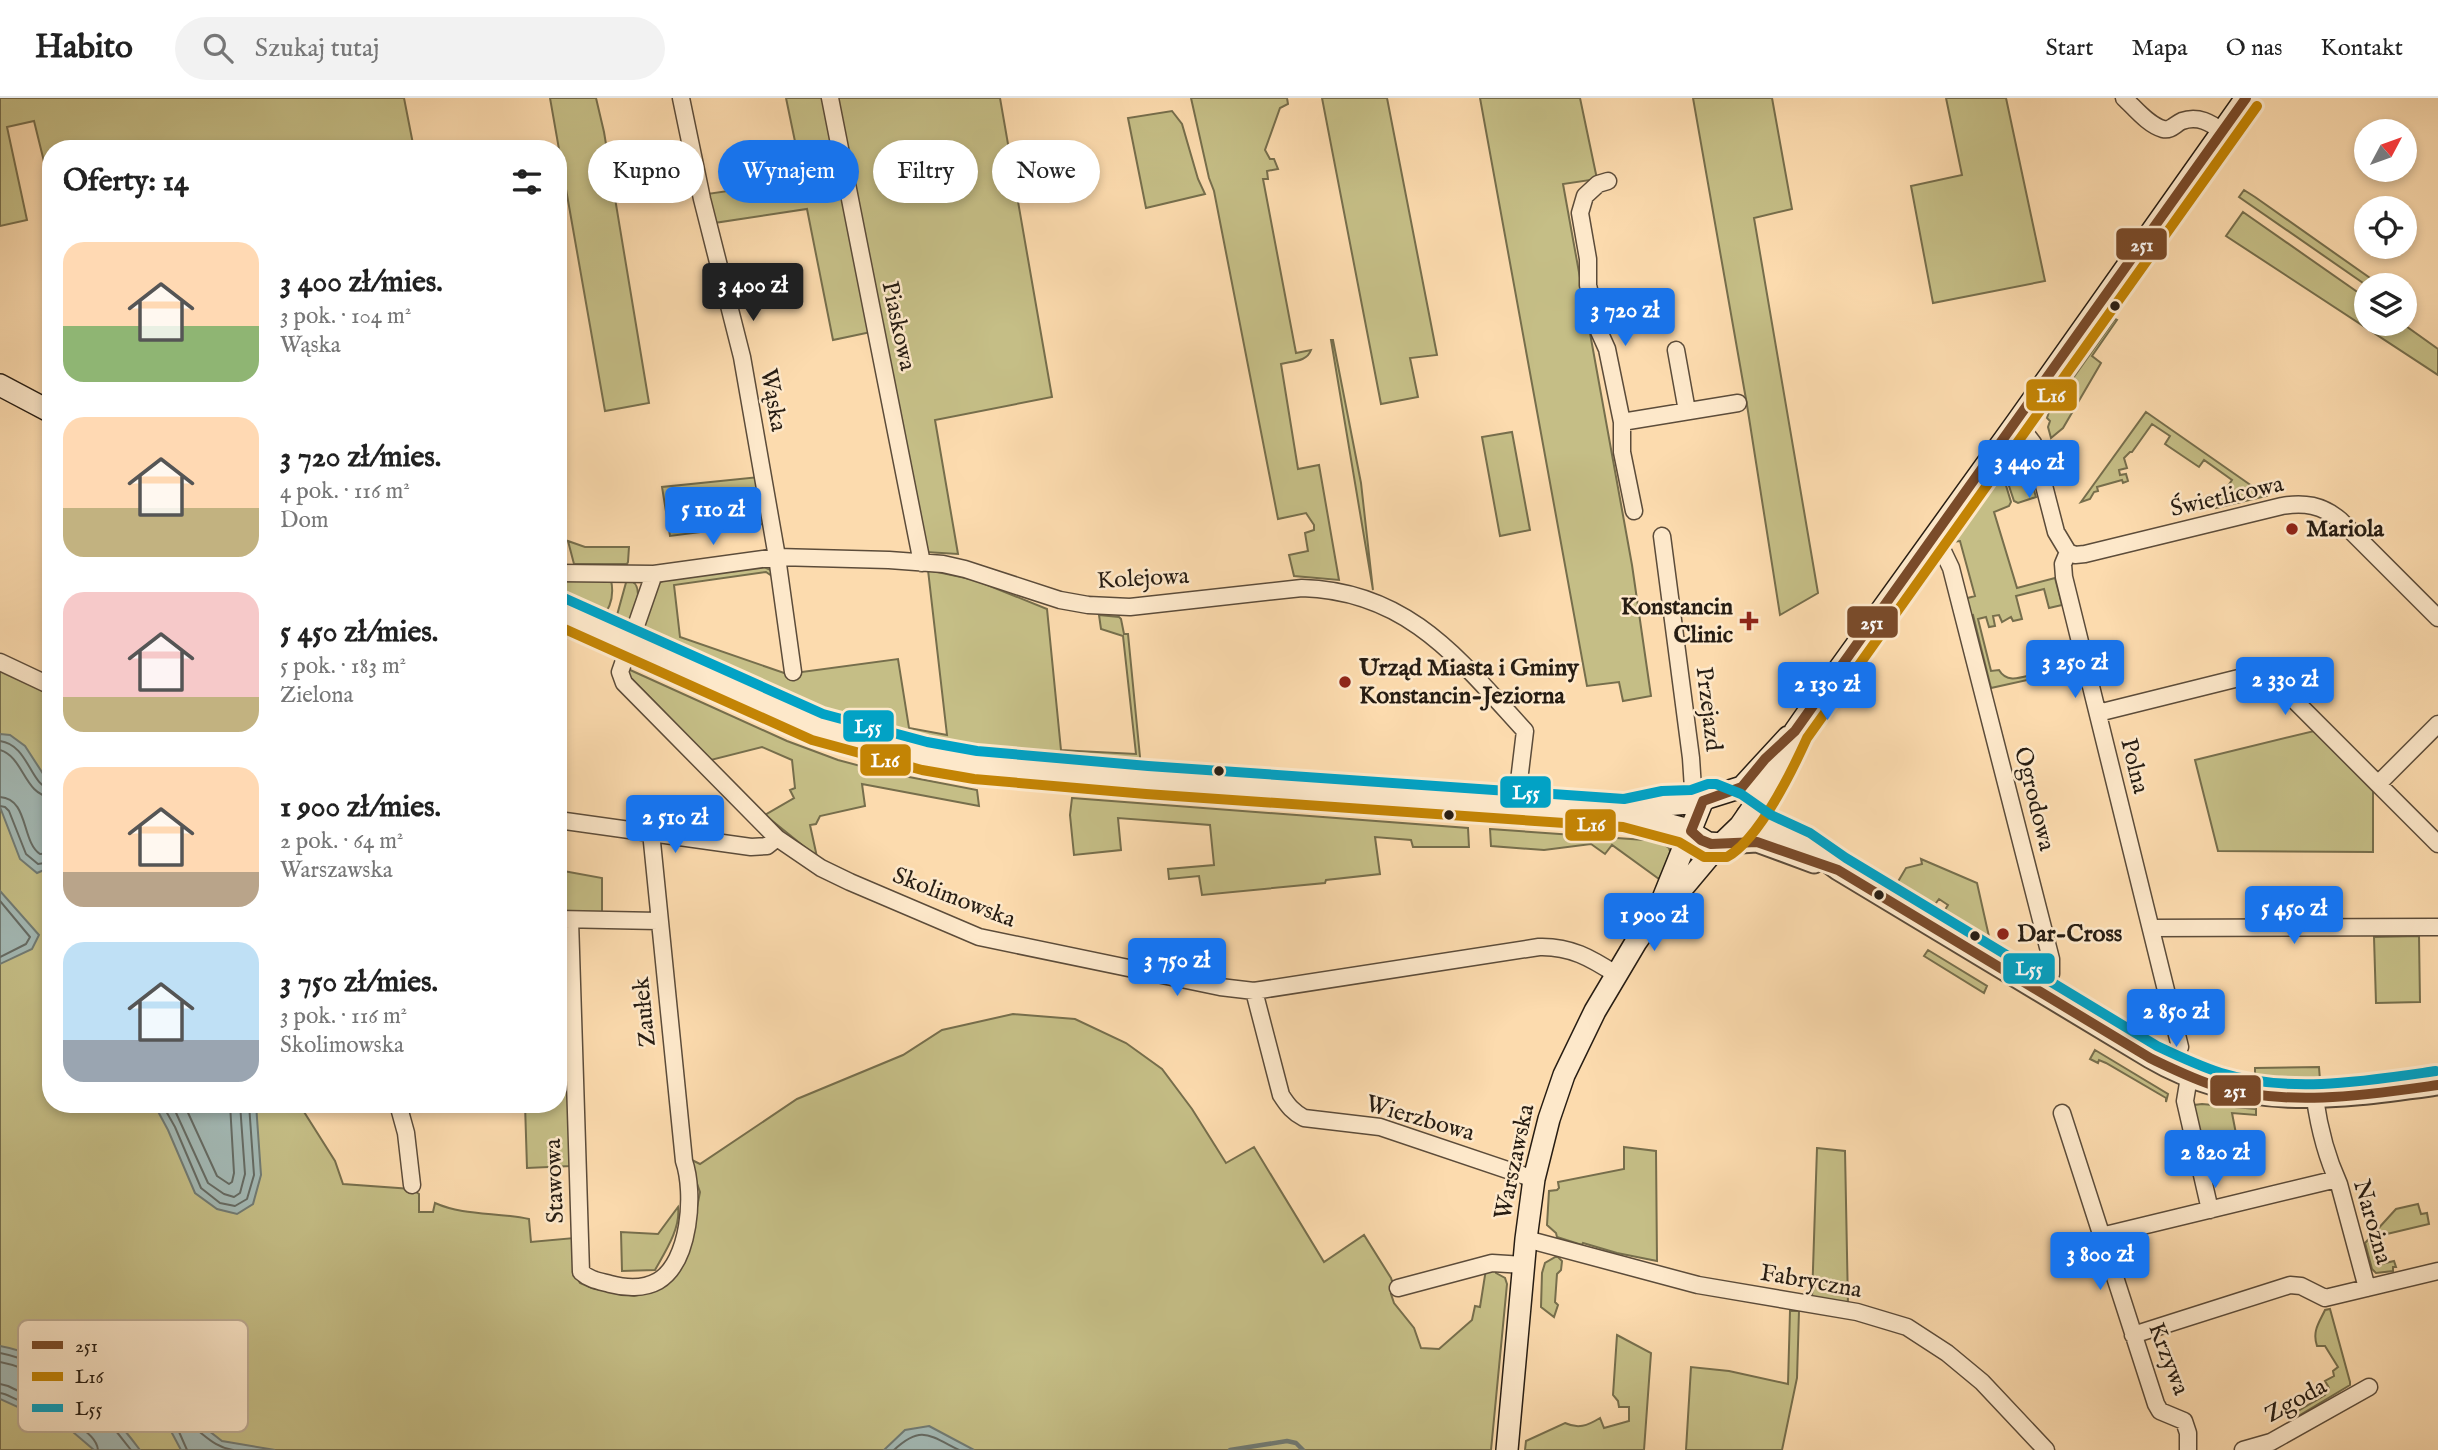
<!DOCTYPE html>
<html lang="pl">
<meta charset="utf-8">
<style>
body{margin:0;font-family:"IM FELL English",serif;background:#f2f2f2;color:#222;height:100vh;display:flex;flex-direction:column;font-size:26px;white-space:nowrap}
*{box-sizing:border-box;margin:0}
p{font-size:23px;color:#767676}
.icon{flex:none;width:38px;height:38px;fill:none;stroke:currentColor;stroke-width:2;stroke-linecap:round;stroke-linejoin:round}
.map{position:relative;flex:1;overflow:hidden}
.side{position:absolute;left:42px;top:42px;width:525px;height:973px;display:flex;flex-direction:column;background:#fff;border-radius:28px;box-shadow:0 4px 10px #0003}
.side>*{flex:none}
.hud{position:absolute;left:588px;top:42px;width:665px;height:63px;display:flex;gap:14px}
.needle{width:46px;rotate:49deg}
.buttons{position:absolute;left:2354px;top:21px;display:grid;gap:14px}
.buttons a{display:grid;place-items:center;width:63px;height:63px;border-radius:50%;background:#fff;box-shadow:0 4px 10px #0003;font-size:35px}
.price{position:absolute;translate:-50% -60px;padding:0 16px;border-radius:7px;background:#1a73e8;color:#fff;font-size:23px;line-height:46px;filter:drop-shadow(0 2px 4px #0008)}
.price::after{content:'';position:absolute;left:50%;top:42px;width:21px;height:16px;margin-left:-10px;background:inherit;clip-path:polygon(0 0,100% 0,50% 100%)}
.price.active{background:#222;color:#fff}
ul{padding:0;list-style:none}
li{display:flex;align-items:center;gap:21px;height:175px;padding:0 21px}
li span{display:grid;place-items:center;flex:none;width:196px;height:140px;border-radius:21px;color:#555}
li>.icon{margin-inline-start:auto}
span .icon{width:84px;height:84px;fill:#fffc;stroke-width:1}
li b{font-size:30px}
h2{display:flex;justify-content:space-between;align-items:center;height:84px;padding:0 21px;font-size:30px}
.pill{padding:0 24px;border-radius:32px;background:#fff;box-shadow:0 4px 10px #0003;font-size:24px;line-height:63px}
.pill.active{background:#1a73e8;color:#fff}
header{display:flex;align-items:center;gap:42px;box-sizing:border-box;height:98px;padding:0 35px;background:#fff;border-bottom:2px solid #e0e0e0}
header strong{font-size:33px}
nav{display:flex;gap:38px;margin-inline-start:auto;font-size:24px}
.search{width:490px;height:63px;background:#f2f2f2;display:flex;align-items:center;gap:18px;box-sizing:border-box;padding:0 24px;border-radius:38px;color:#767676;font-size:26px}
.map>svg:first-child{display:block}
.green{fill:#c5be86;stroke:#766e4c;stroke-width:2}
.water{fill:#a3b9b5;stroke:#717b74;stroke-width:2}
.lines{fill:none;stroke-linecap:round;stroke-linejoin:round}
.shore{stroke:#656b64;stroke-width:2}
.stream{stroke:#717b74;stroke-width:4.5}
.minor-casing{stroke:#5c4c3a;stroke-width:19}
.tertiary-casing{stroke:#5c4c3a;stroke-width:23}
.secondary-casing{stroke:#271d13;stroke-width:24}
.minor{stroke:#fde8ca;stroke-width:16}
.tertiary{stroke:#fde8ca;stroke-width:19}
.secondary{stroke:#fde8ca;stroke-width:21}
.bus-1-casing{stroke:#fde8ca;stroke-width:16}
.bus-2-casing{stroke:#fde8ca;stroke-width:16}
.bus-3-casing{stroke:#fde8ca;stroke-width:16}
.bus-1{stroke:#7a4b2a;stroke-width:10}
.bus-2{stroke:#c38405;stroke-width:10}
.bus-3{stroke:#02a2c5;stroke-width:10}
.bus-dot{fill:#271d13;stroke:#fde8ca;stroke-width:2.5}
.poi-dot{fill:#8f2418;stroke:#fde8ca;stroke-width:2.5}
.labels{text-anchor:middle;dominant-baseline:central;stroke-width:5;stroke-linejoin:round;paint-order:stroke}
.street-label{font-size:24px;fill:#271d13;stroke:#fde8ca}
.poi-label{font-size:24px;font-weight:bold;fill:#271d13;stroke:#fde8ca;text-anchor:start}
.key{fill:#fde8ca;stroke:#bdab93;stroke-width:2}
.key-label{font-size:19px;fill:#271d13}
.line-badge{stroke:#fde8ca;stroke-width:2.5}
.badge-label{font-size:19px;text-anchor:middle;font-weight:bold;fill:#fff}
</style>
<header>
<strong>Habito</strong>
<div class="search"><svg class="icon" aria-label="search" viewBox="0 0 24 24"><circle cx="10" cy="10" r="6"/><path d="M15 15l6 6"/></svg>Szukaj tutaj</div>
<nav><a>Start</a><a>Mapa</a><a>O nas</a><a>Kontakt</a></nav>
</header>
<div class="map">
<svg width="2438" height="1352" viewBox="0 0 2438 1352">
<rect width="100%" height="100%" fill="#fcdbae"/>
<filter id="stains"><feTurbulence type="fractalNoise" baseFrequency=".00286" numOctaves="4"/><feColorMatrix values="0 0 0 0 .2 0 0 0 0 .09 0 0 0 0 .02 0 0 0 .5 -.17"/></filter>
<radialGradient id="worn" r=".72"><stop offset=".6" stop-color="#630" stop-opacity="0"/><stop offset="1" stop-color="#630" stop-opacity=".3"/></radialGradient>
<path class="green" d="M0,0H404L414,51H51V92L34,23L7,29L27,122L0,128Z
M550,0H596L604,34L649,305L605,313Z
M786,0H824L871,234L833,242L807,111L714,125L707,96L803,82Z
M836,0H1000L1052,299L935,322L958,456L925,454Z
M1191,0H1287L1288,6L1280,10L1265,52L1270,61H1274L1278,71L1267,73L1268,81H1263L1296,255L1311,252C1307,264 1292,263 1281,266L1298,371L1319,367L1339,482L1294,478L1289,457L1308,453L1305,435L1314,432V427L1306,415L1278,421L1214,93L1209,80Z
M1322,0H1387L1437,257L1410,260L1418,299L1381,306Z
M1480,0H1580L1597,81L1563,86L1632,467L1651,598L1623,603L1619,584L1587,588Z
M1693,0H1772L1792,111L1754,120L1818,495L1780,517L1747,307Z
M1946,0H2006L2045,183L1933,205L1911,88L1962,77Z
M1172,13L1182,26L1198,81L1205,96L1146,110L1128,20Z
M2244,92L2255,99L2380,187H2366L2239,99Z
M2243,114L2366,200V226H2403L2438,251V277L2226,138Z
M2115,221L2117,222L2092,258L2101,265L2063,330L2051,340L2048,329L2050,323L2047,320L2049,314Z
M1331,242H1333L1361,385L1373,492Z
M2146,314L2262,395L2266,398L2216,410L2215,406L2232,382L2204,362L2199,369L2165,346L2170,338L2152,326L2132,354H2130L2124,360L2127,370L2119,372L2120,377L2126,376L2128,383L2123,385L2122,382L2097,389L2098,393L2094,394L2090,401L2081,404Z
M1512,334L1530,432L1500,438L1482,339Z
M2013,362H2022L2026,366L2036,399L2018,405L2014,403L2004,373Z
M759,379L765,422L763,426L670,438L662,389Z
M2000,379L2004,381L2011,404L2009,408L1994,414L2017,490L2055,480L2062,507L2049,510L2044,491L2016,498L2022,521L2013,523L2011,519L2002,524L1999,517L1993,518L1995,528L1989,529L1986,519L1978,521L1991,573L1999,572C2007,586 2022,579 2035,576L2036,580L1991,590L1973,517L1970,518L1964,501L1975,498L1960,443L1952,444Z
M568,443L585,449H629L628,464L627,466H574Z
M764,469L773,473L772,478L766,474L674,487L680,539L787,576L898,561L909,630L947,637L928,472L975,482L1047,511L1061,652L1076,653L1075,666L964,656L884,639L826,621L647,543C635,528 651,503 657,486L670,479Z
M558,481L611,482C614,496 611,510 601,521L558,501Z
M627,481C647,485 635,519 626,526C621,529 619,528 614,528Z
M1099,517L1119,519L1121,521L1124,536H1128L1140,659L1139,665L1134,671L1077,666L1078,653L1136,656L1123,538L1101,531Z
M0,571L44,590L51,596V1006H299L335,1063L343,1086L412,1091L419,1096V1114H433L435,1105C464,1118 497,1114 529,1121L531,1144L574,1140L576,1178L580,1185L592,1190L634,1198L651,1194L694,1125L700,1094L688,1060L700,1066L797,1001L903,957L942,932L1013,916L1075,921L1126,945L1162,971L1192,1011L1226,1065L1254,1049L1324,1164L1364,1137L1391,1180L1396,1195L1391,1196L1394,1205L1414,1230L1421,1250L1439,1251L1472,1222L1475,1208L1480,1209L1486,1171H1496V1175L1505,1180L1507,1186L1491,1352H0Z
M628,571L787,643L838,662L883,674L977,692L979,708L862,686L865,708L820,718L816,726L810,727L817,759L765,717L794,700L790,692L795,690L792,662L762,649L711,662L629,578Z
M741,606L792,628L975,676V681C893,668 816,645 740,611Z
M2314,633L2373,693V754L2218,753L2195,662Z
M1166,664L1510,689L1499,697L1168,673Z
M1072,686L1465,714L1467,715L1466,719L1072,689Z
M1072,700L1468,730L1469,749H1413L1411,742L1375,739L1380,776L1326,782L1325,785L1202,797L1199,778L1169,781L1168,771L1214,767L1210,727L1118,720L1121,752L1074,757L1070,717Z
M1490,731L1659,743L1669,750L1671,757L1659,781L1612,747L1605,756L1591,746L1544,752L1491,748Z
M1921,761L1977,785L1990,843L1943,815L1948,807L1939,801L1933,809L1896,787L1906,770L1922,766Z
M558,772L602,780V815H558Z
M2419,838L2420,904L2376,905L2374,839Z
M1928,852L1987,888L1984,895L1924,858Z
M2095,952L2168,996L2166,1004V1000L2106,965L2099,962L2098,965L2090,961Z
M2319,969L2320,982L2255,977V970Z
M569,971L571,1068L527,1070L525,1006H558V972Z
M2202,1006L2256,1011V1017L2232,1015L2238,1046L2205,1054L2194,1013V1007Z
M1624,1049L1656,1053L1657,1163L1617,1155L1583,1145L1582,1147L1557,1139L1556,1135L1547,1127L1549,1093L1557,1092L1559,1090L1558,1084L1624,1071Z
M1817,1050L1845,1053L1848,1207L1812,1201Z
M2418,1106L2421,1116L2427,1115L2429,1126L2370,1140L2377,1167L2394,1163L2396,1169H2393V1173L2376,1175L2372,1171L2365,1145L2396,1111Z
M678,1109C681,1130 665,1154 655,1172L622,1173L621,1134L658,1136Z
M1557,1158L1562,1163L1561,1172L1557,1176L1555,1204L1558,1207L1554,1219L1541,1209L1542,1175L1545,1165Z
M2330,1211L2350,1284V1287L2295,1320L2293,1316L2325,1297L2329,1290L2325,1283L2334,1278L2333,1273L2338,1269L2325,1248H2317C2312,1233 2319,1225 2325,1212Z
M1790,1213H1799L1797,1280L1782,1352H1686L1691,1269L1729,1273L1788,1286Z
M1617,1237L1651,1255L1644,1352H1525L1526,1343L1565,1325C1578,1331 1587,1328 1600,1320L1604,1330L1629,1323V1309H1619L1618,1303L1613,1297Z"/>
<path class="water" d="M0,636L10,637L25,648L51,688V769L37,775L20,761L0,709Z
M0,793L39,837L32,851L0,866Z
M154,1006H256L261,1077L253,1106L237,1116L217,1111L195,1095L168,1032Z
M0,1248C61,1259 104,1304 140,1352H94L73,1334L0,1301Z
M174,1314L191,1319L222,1343L275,1352H181L165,1322Z
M929,1328L974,1352H884L905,1332Z"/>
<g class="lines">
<path class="shore" d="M0,643C29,647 30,688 51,691
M0,652C24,659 24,697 51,699
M0,699C29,701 21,743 40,756L51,755
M0,708L5,709L9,713L26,756L38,766L51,764
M0,803L30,839L26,846L0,859
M162,1006L175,1029L201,1090L220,1105L235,1108L247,1101L254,1077L249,1006
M172,1006L208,1085L224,1096L234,1099L240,1095L245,1076L240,1006
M184,1006L217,1078L229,1086L232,1084L234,1075L230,1006
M0,1255C56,1266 98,1308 131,1352
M0,1264C40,1271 70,1298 99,1326V1329L95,1331C68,1309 37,1303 8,1288L0,1286
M0,1295C8,1296 13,1301 21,1303C41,1311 96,1328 98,1352
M187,1352L176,1327L178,1323C200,1327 207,1348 233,1352
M894,1352C921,1327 929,1337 959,1352"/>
<path class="stream" d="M1230,1352L1287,1343L1296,1345L1303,1352"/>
<defs>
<path id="minor" d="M681,0L702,101L742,259L777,459L793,574
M830,0L922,465
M2124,0C2134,9 2148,27 2163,31C2171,33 2175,26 2182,23C2198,17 2211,25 2223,34
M1608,83L1598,86L1585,98L1580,115L1588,161V187L1598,231L1607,251L1622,324V354L1634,413
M1676,252L1687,313
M1622,324L1738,305
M2017,324L2033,345L2056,434L2068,454
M1662,438L1691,660L1694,706
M1932,440L1941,449L1951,470L2051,861V876L2041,894
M2068,454L2063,466L2064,479L2180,949
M2068,454L2075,457L2085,456L2282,408C2304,404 2322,407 2340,422L2438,520
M558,475L654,476L777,459L889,462L943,466L965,471L1060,502L1088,507L1130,509L1302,490C1408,493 1459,561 1525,633L1516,708
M654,476L620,574L624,585L777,740L821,770L850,784L979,839L1220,889L1254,893L1539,849C1570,848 1591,860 1617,877
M0,564L51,588
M2098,615L2263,574L2271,579L2438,746
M2378,686L2438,626
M558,722L751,749L767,748L777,740
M558,821L658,823
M570,822L581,1174C590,1182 599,1183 610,1186C625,1190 644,1191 658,1183C690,1164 695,1095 684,1063L651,734
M2151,830L2438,829
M1254,893L1281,997C1288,1008 1293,1014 1304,1020L1380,1029L1534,1081
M2189,979L2185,1003L2210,1112
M2315,1001C2319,1029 2327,1060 2339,1086L2367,1190
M398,1006L406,1035L412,1087
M2062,1015L2156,1306L2160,1313L2184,1323L2188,1335V1352
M2101,1138L2337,1081
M1526,1141L1698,1187L1857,1214L1907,1229L1947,1255L1982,1284L2046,1352
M1398,1190L1492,1165L1524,1167
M2133,1237L2290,1187L2301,1188L2325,1200L2438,1173
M2243,1352L2271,1344L2369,1289"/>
<path id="tertiary" d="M1747,717L1764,729L1811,752L1838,772L2150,960C2244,1015 2336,1001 2438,987
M1723,746L1757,744L1814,765"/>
<path id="secondary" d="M0,287L51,314
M558,513L818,629L871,645L924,658L975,667L1147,682L1625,715L1685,731L1708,745L1723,746
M1627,715L1664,707L1702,704
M1660,808L1702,704L1707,700L1742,689L1788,639
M1507,1352L1526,1141L1534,1081L1549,1021L1564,977L1595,913L1636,844L1658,813L1685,787L1711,756L1740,728L1774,679L1795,633L1811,610L2017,324L2246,0"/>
</defs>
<use href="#minor" class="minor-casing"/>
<use href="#tertiary" class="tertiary-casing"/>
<use href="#secondary" class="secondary-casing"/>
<use href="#minor" class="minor"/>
<use href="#tertiary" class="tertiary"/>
<use href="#secondary" class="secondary"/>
<defs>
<path id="bus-1" d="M1691,733L1703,703L1742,689L1765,661L1795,633L2246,0
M1691,733L1701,742L1711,746L1757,744L1838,772L2150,960C2173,971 2195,982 2219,989C2290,1009 2366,997 2438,987"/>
<path id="bus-2" d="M558,528L812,642L922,672L974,681L1146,696L1623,729L1679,744L1704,759H1727C1759,741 1792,673 1807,640L2257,8"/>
<path id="bus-3" d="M564,500L823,616L927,644L977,653L1148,668L1624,701L1662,693L1691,692L1708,686H1716L1741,696L1771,717L1810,735L1846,760L2157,948C2178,958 2199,968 2221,975C2290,996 2366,983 2436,973"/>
</defs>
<use href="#bus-1" class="bus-1-casing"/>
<use href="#bus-2" class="bus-2-casing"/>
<use href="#bus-3" class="bus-3-casing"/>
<use href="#bus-1" class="bus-1"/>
<use href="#bus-2" class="bus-2"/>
<use href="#bus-3" class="bus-3"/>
</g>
<g class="bus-dot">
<circle cx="2115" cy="208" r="6"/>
<circle cx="1219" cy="673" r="6"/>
<circle cx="1449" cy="717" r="6"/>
<circle cx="1879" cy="797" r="6"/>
<circle cx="1975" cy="838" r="6"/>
</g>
<g class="poi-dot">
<circle cx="2292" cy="431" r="7"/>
<path d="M1745.5 512.5h7v7h7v7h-7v7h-7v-7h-7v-7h7z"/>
<circle cx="1345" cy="584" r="7"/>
<circle cx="2003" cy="836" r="7"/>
</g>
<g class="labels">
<g class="street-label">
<text transform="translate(898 228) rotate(78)">Piaskowa</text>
<text transform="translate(773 302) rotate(80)">Wąska</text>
<text transform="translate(2227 399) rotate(-13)">Świetlicowa</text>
<text transform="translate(1143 481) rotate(-3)">Kolejowa</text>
<text transform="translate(1708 611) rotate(83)">Przejazd</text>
<text transform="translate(2134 668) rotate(76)">Polna</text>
<text transform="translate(2034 701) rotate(76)">Ogrodowa</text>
<text transform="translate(954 800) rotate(21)">Skolimowska</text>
<text transform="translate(645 914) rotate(-96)">Zaułek</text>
<text transform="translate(1420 1021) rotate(16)">Wierzbowa</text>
<text transform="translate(1515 1064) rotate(-78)">Warszawska</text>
<text transform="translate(555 1083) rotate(-92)">Stawowa</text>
<text transform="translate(2372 1124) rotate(74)">Narożna</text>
<text transform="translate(1811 1184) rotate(10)">Fabryczna</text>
<text transform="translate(2168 1261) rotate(69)">Krzywa</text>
<text transform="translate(2296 1303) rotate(-29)">Zgoda</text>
</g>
<g class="poi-label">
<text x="2306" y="431">Mariola</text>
<text x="1733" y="509" text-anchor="end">Konstancin<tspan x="1733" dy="28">Clinic</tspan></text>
<text x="1359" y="570">Urząd Miasta i Gminy<tspan x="1359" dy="28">Konstancin-Jeziorna</tspan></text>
<text x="2017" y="836">Dar-Cross</text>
</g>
</g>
<rect x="18" y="1222" width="230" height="112" rx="10" class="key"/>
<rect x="32" y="1243" width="31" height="8" fill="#7a4b2a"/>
<rect x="32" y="1274" width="31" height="9" fill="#c38405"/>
<rect x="32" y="1306" width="31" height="8" fill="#02a2c5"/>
<g class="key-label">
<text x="75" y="1254">251</text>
<text x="75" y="1285">L16</text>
<text x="75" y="1317">L55</text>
</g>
<g class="line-badge">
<rect x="2115" y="129" width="53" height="34" rx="7" fill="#7a4b2a"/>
<rect x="2025" y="280" width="53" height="34" rx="7" fill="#c38405"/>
<rect x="1846" y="507" width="53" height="34" rx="7" fill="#7a4b2a"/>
<rect x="842" y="611" width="53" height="34" rx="7" fill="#02a2c5"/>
<rect x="859" y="645" width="53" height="34" rx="7" fill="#c38405"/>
<rect x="1499" y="677" width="53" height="34" rx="7" fill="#02a2c5"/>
<rect x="1564" y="710" width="53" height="34" rx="7" fill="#c38405"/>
<rect x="2002" y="854" width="54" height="33" rx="7" fill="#02a2c5"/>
<rect x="2209" y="976" width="53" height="33" rx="7" fill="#7a4b2a"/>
</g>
<g class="badge-label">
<text x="2142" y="153">251</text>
<text x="2051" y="304">L16</text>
<text x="1872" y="531">251</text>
<text x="868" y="635">L55</text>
<text x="885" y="669">L16</text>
<text x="1526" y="701">L55</text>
<text x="1591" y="733">L16</text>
<text x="2029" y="877">L55</text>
<text x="2235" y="999">251</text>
</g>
<rect width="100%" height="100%" filter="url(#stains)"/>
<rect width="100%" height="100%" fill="url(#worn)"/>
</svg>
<div class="buttons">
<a><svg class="needle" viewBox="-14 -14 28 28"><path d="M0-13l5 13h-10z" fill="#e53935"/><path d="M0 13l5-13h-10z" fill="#767676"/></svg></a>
<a><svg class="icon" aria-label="locate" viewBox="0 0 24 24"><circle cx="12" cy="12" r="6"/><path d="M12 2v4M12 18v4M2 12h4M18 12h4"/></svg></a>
<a><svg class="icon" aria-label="layers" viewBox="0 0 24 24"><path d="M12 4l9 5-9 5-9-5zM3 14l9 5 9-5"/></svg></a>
</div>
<b class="price active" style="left:753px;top:225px">3 400 zł</b>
<b class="price" style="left:1625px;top:250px">3 720 zł</b>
<b class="price" style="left:2029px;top:402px">3 440 zł</b>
<b class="price" style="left:713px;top:449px">5 110 zł</b>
<b class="price" style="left:2075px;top:602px">3 250 zł</b>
<b class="price" style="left:2285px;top:619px">2 330 zł</b>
<b class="price" style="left:1827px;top:624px">2 130 zł</b>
<b class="price" style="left:675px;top:757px">2 510 zł</b>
<b class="price" style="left:2294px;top:848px">5 450 zł</b>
<b class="price" style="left:1654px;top:855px">1 900 zł</b>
<b class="price" style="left:1177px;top:900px">3 750 zł</b>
<b class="price" style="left:2176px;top:951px">2 850 zł</b>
<b class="price" style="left:2215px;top:1092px">2 820 zł</b>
<b class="price" style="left:2100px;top:1194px">3 800 zł</b>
<div class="hud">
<a class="pill">Kupno</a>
<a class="pill active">Wynajem</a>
<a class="pill">Filtry</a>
<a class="pill">Nowe</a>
</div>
<section class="side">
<h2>Oferty: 14<svg class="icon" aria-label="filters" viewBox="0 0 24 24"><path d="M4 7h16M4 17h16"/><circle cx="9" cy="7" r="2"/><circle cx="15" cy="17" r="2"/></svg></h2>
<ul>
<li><span style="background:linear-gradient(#ffd9b3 60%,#8fb573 0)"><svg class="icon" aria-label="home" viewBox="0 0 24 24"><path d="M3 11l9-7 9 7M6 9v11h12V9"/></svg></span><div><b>3 400 zł/mies.</b><p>3 pok. · 104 m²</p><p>Wąska</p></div></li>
<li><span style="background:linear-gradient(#ffd9b3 65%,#c2b280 0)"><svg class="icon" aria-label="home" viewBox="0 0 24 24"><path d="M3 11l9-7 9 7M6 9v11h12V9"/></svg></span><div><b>3 720 zł/mies.</b><p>4 pok. · 116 m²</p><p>Dom</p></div></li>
<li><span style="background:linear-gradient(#f6c9c9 75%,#c2b280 0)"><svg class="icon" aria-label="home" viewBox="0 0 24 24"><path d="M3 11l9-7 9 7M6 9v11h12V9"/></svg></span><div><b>5 450 zł/mies.</b><p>5 pok. · 183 m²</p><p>Zielona</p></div></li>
<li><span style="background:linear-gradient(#ffd9b3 75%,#b9a48a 0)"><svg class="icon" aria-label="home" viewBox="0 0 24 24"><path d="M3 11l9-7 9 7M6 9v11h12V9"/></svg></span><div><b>1 900 zł/mies.</b><p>2 pok. · 64 m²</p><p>Warszawska</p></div></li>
<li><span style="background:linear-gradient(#bfe0f5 70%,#9aa5b1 0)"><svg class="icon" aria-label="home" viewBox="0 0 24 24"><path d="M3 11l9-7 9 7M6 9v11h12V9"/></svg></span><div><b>3 750 zł/mies.</b><p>3 pok. · 116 m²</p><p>Skolimowska</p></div></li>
</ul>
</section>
</div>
